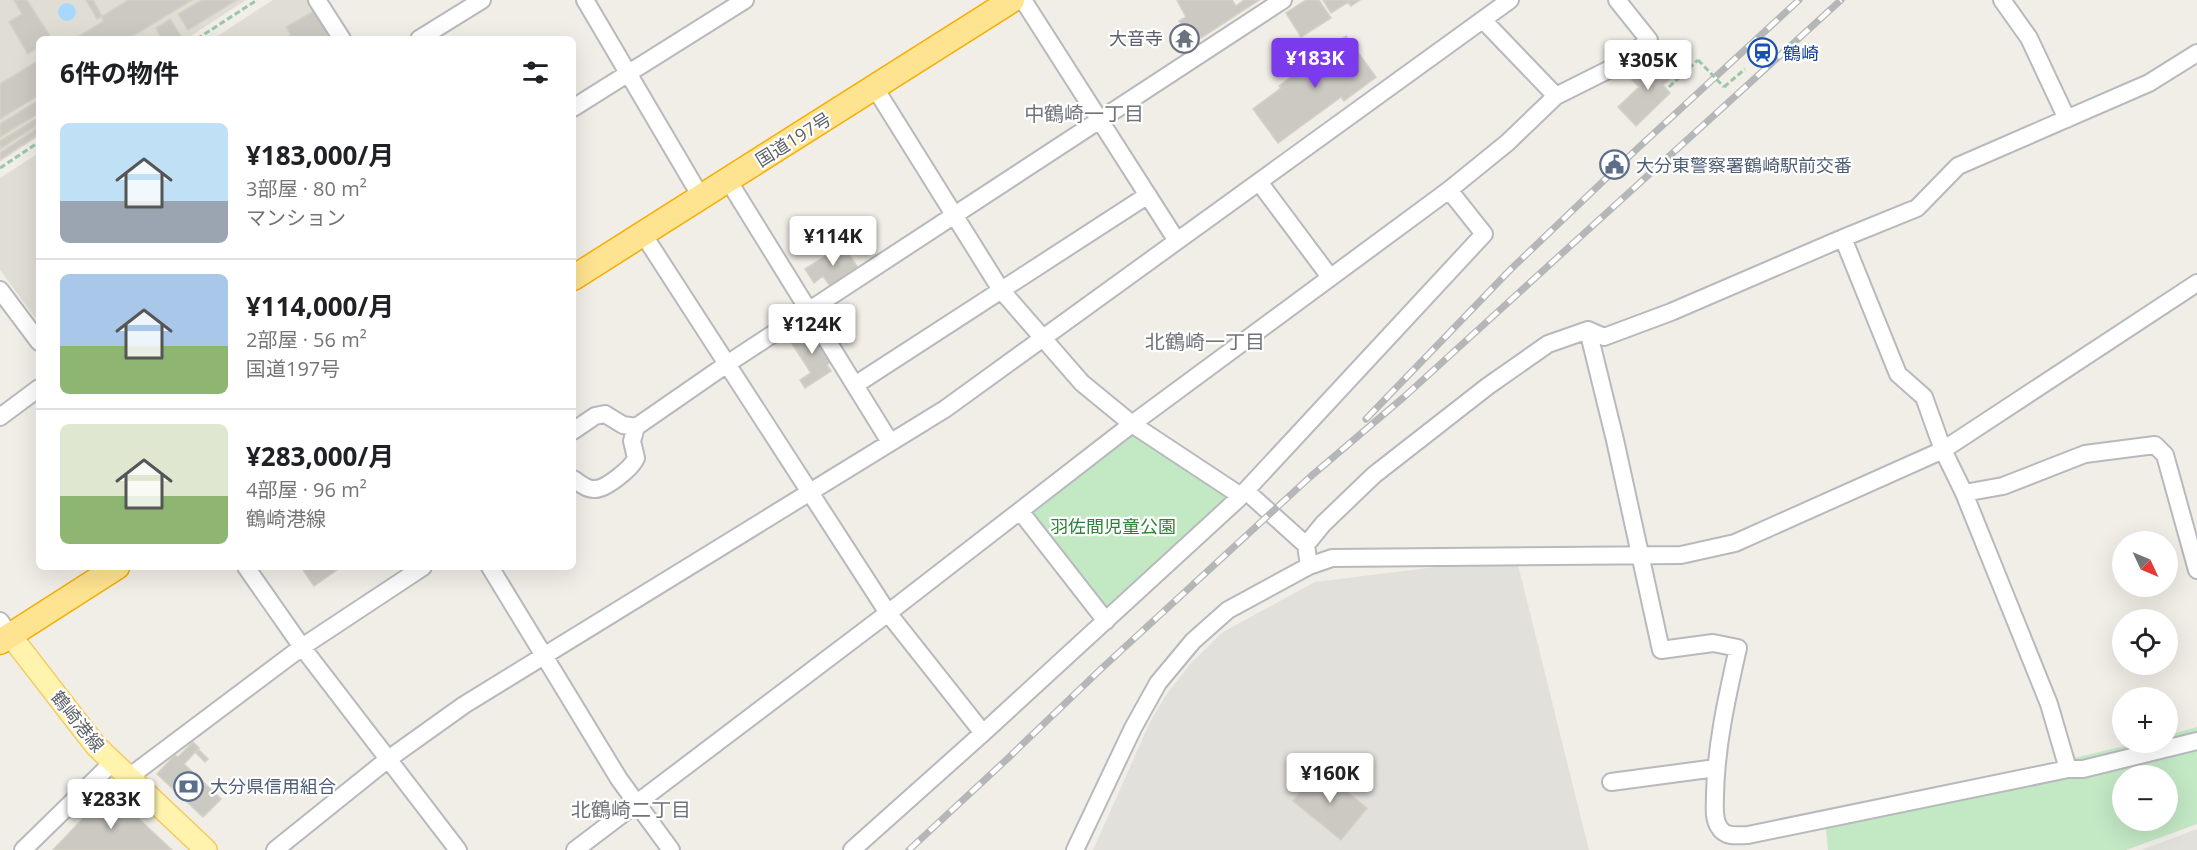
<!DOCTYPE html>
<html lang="ja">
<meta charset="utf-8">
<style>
body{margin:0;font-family:"Open Sans","Noto Sans JP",sans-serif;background:#f6f6f6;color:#202124;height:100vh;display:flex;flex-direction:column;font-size:22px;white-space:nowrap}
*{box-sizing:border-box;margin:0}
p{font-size:20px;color:#757577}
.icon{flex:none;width:33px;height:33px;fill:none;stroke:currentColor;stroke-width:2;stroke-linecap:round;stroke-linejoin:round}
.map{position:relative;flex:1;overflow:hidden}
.details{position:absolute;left:36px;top:36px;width:540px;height:534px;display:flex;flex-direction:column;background:#fff;border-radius:9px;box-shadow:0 6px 24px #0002}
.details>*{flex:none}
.needle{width:39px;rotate:134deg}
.tools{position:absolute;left:2112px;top:531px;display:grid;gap:12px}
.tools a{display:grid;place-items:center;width:66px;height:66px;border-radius:50%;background:#fff;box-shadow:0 6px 24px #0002;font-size:30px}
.price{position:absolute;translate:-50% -51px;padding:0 14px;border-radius:6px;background:#fff;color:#222;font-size:20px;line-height:39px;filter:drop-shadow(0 2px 3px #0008)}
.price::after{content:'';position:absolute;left:50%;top:36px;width:18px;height:14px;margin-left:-9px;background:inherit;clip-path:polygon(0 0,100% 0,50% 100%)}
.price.current{background:#7c3aed;color:#fff}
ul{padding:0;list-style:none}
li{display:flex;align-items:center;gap:18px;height:150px;padding:0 24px}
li+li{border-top:2px solid #e0e0e0}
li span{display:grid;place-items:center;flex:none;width:168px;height:120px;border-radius:9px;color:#555}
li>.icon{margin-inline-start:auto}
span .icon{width:72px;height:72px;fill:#fffc;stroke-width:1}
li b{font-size:26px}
h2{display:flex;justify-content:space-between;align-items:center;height:72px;padding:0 24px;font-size:26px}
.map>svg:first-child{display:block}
.industrial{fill:#e2e0db}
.education{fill:#e0ddd4}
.green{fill:#c3e8c4;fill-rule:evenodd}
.water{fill:#a8d8ff}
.building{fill:#ccc9c3;stroke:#d5d0c5;stroke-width:1.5}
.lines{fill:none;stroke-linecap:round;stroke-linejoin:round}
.minor-casing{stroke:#b7b9bd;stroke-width:20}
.major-casing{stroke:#f3cb5d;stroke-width:24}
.highway-casing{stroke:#f7ad00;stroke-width:27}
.path{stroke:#9ac7a8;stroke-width:3;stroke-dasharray:6 3;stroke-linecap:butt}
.minor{stroke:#fff;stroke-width:16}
.major{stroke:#fff3ad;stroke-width:21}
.highway{stroke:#fee390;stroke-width:24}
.rail-casing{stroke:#b5b6b7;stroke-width:7}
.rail{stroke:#fff;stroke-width:4.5;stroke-dasharray:14;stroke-linecap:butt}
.path-bridge{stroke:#9ac7a8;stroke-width:3;stroke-dasharray:6 3;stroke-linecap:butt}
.labels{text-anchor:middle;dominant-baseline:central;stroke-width:4.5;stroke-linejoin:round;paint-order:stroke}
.worship-label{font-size:18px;fill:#5b616d;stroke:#fff;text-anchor:end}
.transit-label{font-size:18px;fill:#164399;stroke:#fff;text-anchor:start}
.street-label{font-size:18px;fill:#5e6267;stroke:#fff}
.service-label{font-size:18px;fill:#4e5e75;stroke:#fff;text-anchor:start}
.park-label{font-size:18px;fill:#338138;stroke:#fff}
.neighbourhood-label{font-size:20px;fill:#6f7479;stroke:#fff}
</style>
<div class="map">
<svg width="2197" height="850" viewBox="0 0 2197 850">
<rect width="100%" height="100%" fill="#f0eee6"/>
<path class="industrial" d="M1516,557L1589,850H1093L1150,722L1166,695L1191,663L1223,632L1315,582Z
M2197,829V850H2141Z"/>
<path class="education" d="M0,0H246L186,39H39V136L0,162Z
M273,0H310L334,39H213Z
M39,153V323L0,270V178Z"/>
<path class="green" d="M1132,436H1139L1225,495V502L1109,611L1100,610L1032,521L1033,513Z
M2197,727V824L2126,850H1828L1825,819L2136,743L2168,742V735ZM2122,776H2168V820H2122Z"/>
<path class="water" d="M58 12a9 9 0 1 1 18 0a9 9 0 1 1-18 0Z"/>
<path class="building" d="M14,0H27L52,39H39V47L28,54L9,22L22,14Z
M86,0H93L102,16L97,19Z
M128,0H192L128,39H74L104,21L101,17Z
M202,0H237L188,30L178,14Z
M1177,0H1232L1236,6L1244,0H1259L1201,38L1196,32L1190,36L1179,21L1186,17Z
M1306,0H1319L1331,18L1301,37L1286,13Z
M1323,0H1360L1351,6L1348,2L1331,13Z
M314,11L329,34L327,35L329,39H284L291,35L286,27Z
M170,19L182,38L181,39H162L156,28Z
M1346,36L1376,77L1344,101L1341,97L1278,143L1253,109L1281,88L1279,86Z
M1653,59L1661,67L1668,60L1678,71L1663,85L1670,93L1636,126L1618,107L1639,87L1632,80Z
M39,60V95L0,119V84Z
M39,100V113L0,137V124Z
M39,117V124L0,149V141Z
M39,127V134L1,159L0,153Z
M843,245L858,268L830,286L823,276L814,283L805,269Z
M806,327L811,331L813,330L832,361L827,365L831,371L805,388L800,380L811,373L789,339Z
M301,567H341L314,586Z
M193,742L199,748L184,764L221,799L203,817L157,774L175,755L178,757Z
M199,750L208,759L205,762L196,753Z
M1319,769L1367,808L1341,840L1293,801Z
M109,791L172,850H53Z"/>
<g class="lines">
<defs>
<path id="minor" d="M317,0L342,39
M585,0L701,197
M1023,0L1177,241
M2002,0L2029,38L2067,119
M1483,20L1556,96L1616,66L1649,40L1617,0
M419,39L482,0
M875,88L1001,290L1082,383L1132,424L1241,496
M573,108L745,0
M728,180L890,442
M1259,182L1330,277
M643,234L888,613L983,733
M0,290L39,342
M1588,330L1615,440L1661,650L1713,643L1738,648C1727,697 1716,745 1715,795C1715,805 1713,818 1719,827C1725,838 1738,835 1748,835L2068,769L2049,704L1964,493L1943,450L1924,397L1898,374L1843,238
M855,385L1148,195
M0,417L39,388
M573,431L595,416L605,414L623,425L636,427
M573,479C580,483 587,490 595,489C606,489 632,468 636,458L632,441L636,427L727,364L1283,0
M1246,491L1306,545
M1964,493L2003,486L2085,454L2155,445L2165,455L2197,570
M1020,511L1106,621
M1309,566L1306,545L1323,524L1374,475L1488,386L1548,344L1588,330L1604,337L1671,312L1843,238L1917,208L1958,166L2149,83L2197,53
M246,567L302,647L458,850
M490,567L619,779L671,850
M0,621L10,635
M2068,769H2083L2197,741
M129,777L302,647L423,567
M1611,782L1716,768
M23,850L113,762
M275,850L387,760L464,705L945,409L1510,0
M575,850L888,613L1132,424L1449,190L1507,143L1556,96
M852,850L983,733L1238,499L1484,234L1449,190
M1075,850L1133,728L1158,683L1193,641L1228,610L1309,566L1332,558L1681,555L1735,543L1943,450L2197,283"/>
<path id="major" d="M10,635L96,746L206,850"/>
<path id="highway" d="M573,278L1012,0
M0,642L117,567"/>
</defs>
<use href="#minor" class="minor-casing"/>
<use href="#major" class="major-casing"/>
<use href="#highway" class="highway-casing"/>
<path class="path" d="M197,39L257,0
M1669,87L1698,60
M1724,87L1745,69
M0,168L39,142"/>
<use href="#minor" class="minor"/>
<use href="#major" class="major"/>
<use href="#highway" class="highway"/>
<defs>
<path id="rail" d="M1366,419L1510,270L1638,148L1799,0
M909,850L1005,761L1101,669L1310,477L1404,397L1841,0"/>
</defs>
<use href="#rail" class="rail-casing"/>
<use href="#rail" class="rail"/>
<path class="path-bridge" d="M1698,60L1724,87"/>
</g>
<defs>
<symbol id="temple-ring" viewBox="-11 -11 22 22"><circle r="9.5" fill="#fff" stroke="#6b7280" stroke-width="1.5"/><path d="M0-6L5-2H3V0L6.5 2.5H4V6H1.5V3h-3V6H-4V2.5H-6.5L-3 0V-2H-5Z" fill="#6b7280"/></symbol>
<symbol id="station-ring" viewBox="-11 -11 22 22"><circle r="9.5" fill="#fff" stroke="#1a4fb4" stroke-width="1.5"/><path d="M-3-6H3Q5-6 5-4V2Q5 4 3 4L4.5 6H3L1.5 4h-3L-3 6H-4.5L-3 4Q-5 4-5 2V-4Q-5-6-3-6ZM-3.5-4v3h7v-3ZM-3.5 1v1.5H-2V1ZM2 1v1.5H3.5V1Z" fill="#1a4fb4"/></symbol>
<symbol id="civic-ring" viewBox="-11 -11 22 22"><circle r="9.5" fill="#fff" stroke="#5c6f8a" stroke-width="1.5"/><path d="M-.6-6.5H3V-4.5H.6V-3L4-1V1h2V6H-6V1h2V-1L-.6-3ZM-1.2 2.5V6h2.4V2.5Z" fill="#5c6f8a"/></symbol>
<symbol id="bank-ring" viewBox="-11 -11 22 22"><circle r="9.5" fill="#fff" stroke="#5c6f8a" stroke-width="1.5"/><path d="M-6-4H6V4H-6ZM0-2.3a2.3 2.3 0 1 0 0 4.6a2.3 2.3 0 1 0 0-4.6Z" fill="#5c6f8a"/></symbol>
</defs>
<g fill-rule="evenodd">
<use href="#temple-ring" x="1168" y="22" width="33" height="33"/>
<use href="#station-ring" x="1746" y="36" width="33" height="33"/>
<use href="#civic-ring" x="1598" y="148" width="33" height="33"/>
<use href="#bank-ring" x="172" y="770" width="33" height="33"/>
</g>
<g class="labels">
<g class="worship-label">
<text x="1163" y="38">大音寺</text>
</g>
<g class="transit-label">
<text x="1783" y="53">鶴崎</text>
</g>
<g class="street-label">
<text transform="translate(793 139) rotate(-32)">国道197号</text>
<text transform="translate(78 721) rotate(51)">鶴崎港線</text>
</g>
<g class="service-label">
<text x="1636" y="165">大分東警察署鶴崎駅前交番</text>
<text x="210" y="786">大分県信用組合</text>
</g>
<g class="park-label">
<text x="1113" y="526">羽佐間児童公園</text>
</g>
<g class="neighbourhood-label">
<text x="1084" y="113">中鶴崎一丁目</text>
<text x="1205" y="341">北鶴崎一丁目</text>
<text x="631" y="809">北鶴崎二丁目</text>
</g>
</g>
</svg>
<div class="tools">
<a><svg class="needle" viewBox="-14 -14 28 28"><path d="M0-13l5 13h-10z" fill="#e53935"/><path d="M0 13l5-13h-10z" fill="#757577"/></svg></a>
<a><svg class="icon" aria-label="locate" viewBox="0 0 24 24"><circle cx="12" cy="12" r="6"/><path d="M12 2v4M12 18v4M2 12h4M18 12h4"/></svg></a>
<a>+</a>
<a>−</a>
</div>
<b class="price current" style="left:1315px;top:89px">¥183K</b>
<b class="price" style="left:1648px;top:91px">¥305K</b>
<b class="price" style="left:833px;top:267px">¥114K</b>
<b class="price" style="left:812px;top:355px">¥124K</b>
<b class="price" style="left:1330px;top:804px">¥160K</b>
<b class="price" style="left:111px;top:830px">¥283K</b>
<section class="details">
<h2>6件の物件<svg class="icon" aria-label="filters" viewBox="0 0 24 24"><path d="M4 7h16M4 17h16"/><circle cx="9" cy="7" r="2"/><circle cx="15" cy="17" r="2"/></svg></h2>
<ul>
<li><span style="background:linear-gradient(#bfe0f5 65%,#9aa5b1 0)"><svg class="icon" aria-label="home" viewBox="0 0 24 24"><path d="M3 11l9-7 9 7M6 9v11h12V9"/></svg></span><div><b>¥183,000/月</b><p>3部屋 · 80 m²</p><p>マンション</p></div></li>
<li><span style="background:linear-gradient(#a9c7e8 60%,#8fb573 0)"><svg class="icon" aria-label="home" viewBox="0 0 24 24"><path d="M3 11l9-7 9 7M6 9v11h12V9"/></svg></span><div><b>¥114,000/月</b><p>2部屋 · 56 m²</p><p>国道197号</p></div></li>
<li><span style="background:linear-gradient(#dfe7d0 60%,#8fb573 0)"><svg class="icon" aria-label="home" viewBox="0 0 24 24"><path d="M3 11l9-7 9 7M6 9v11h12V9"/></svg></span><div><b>¥283,000/月</b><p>4部屋 · 96 m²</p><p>鶴崎港線</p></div></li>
</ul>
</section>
</div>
